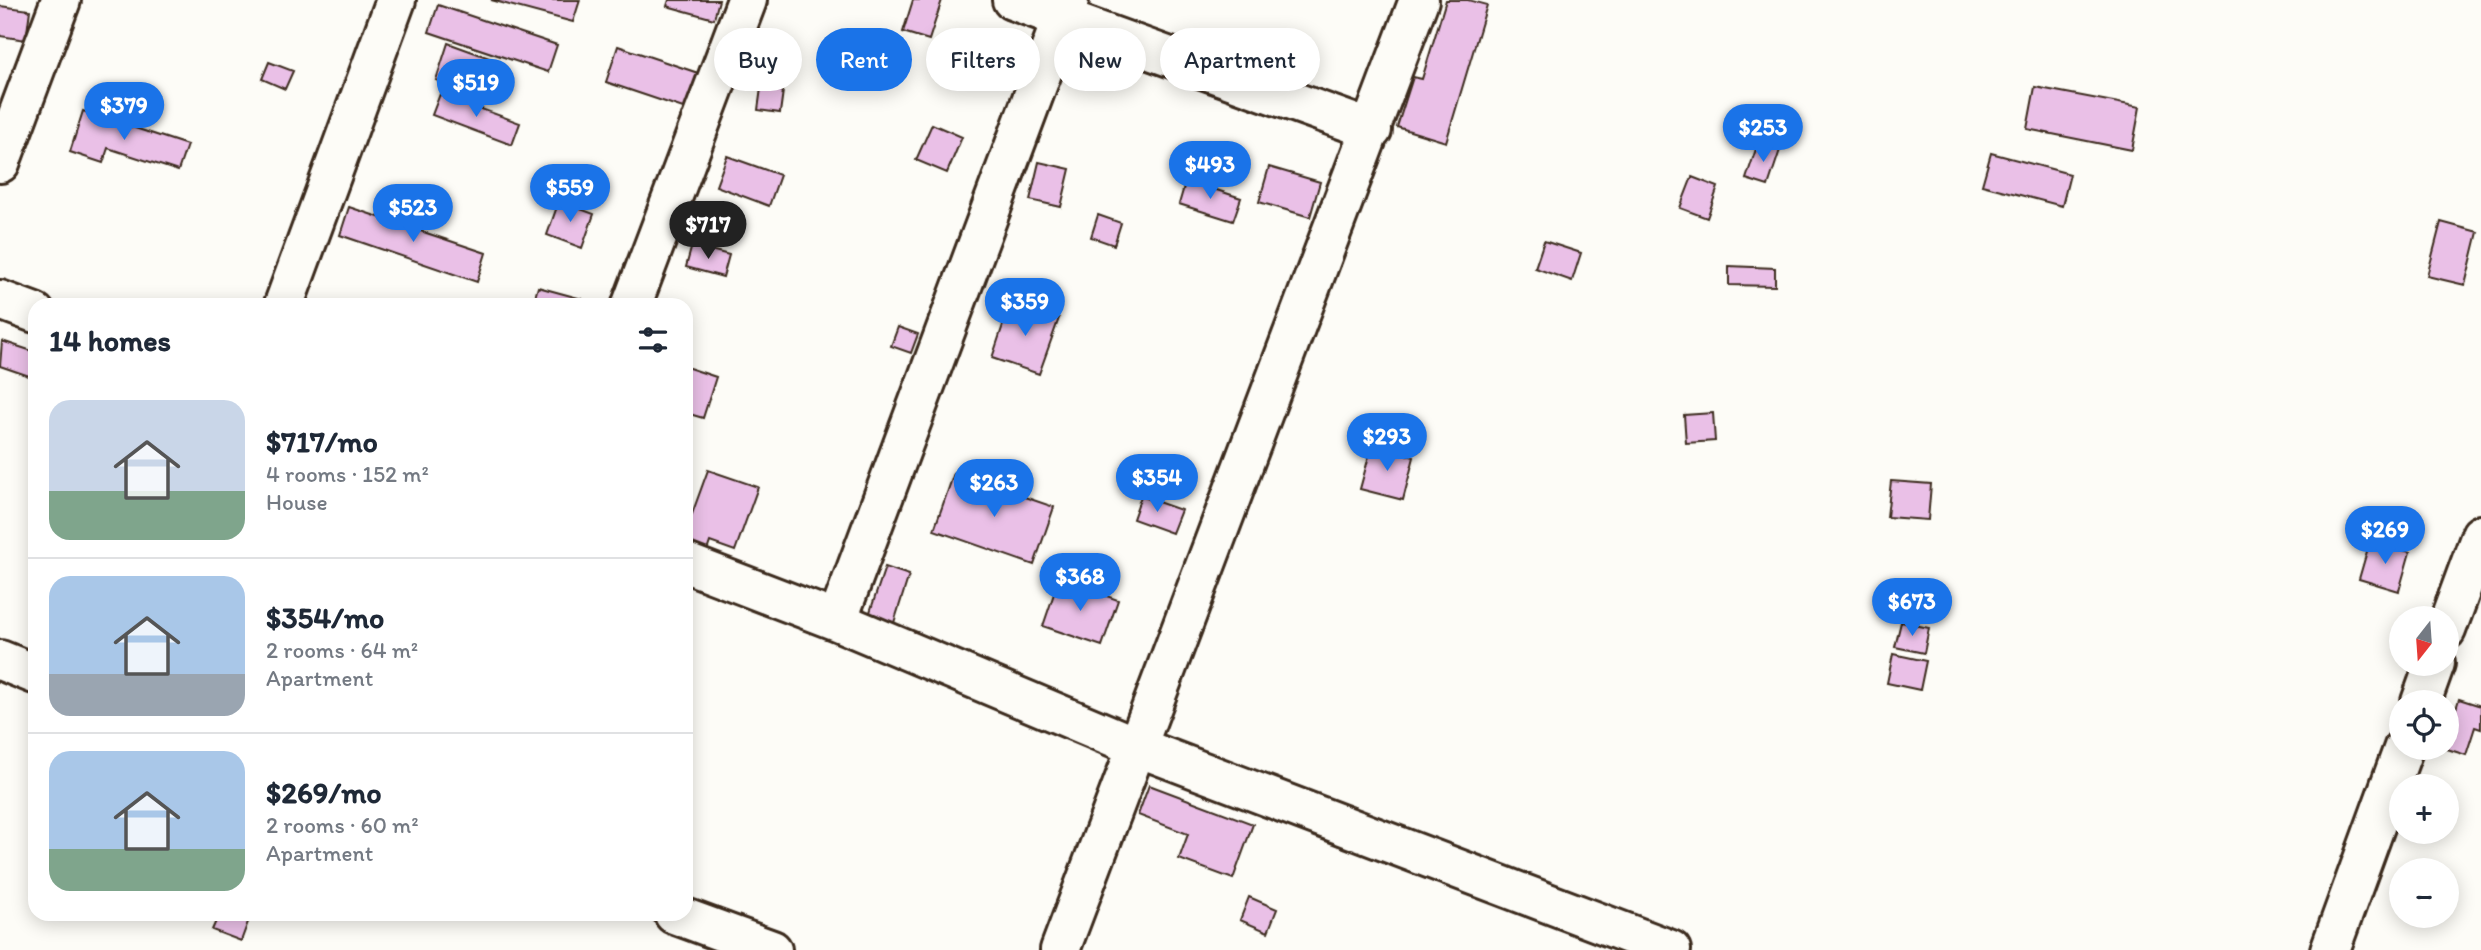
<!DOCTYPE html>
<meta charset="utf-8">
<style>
body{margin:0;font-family:Itim,sans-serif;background:#f6f6f7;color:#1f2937;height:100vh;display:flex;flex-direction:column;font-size:26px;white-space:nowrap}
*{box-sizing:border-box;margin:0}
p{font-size:23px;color:#747a83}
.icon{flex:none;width:38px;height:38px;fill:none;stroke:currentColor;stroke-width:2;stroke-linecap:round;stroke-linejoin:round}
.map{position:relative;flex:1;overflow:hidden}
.sheet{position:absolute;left:28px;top:298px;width:665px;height:623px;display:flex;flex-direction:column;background:#fff;border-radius:21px;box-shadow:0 4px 18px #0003}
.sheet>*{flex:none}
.guide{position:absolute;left:714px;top:28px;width:665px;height:63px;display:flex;gap:14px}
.needle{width:46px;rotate:197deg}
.fabs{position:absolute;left:2389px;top:606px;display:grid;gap:14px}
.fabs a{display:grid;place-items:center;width:70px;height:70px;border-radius:50%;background:#fff;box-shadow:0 4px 18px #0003;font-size:35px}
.price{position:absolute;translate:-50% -60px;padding:0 16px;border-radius:24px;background:#1a73e8;color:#fff;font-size:23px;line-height:46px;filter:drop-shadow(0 2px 4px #0008)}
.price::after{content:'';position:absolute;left:50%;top:42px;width:21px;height:16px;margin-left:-10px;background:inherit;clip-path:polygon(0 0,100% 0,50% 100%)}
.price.current{background:#222;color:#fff}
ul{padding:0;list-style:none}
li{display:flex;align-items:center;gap:21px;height:175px;padding:0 21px}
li+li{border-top:2px solid #e0e1e3}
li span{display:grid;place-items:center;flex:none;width:196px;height:140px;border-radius:21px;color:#555}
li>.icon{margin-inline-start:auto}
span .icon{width:84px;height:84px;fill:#fffc;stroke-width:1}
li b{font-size:30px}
h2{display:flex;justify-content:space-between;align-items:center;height:84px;padding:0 21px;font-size:30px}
.chip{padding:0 24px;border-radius:32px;background:#fff;box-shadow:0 4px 18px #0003;font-size:24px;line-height:63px}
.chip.current{background:#1a73e8;color:#fff}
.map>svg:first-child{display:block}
.building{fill:#eac0e7;stroke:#3b2a1e;stroke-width:2}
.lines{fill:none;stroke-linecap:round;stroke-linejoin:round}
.minor-casing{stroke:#3b2a1e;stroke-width:44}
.minor{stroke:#fdfcf7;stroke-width:38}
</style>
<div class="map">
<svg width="2481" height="950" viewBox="0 0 2481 950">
<rect width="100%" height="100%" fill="#fdfcf7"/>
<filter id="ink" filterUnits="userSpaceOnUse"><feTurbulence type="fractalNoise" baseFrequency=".0143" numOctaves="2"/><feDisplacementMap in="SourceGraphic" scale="14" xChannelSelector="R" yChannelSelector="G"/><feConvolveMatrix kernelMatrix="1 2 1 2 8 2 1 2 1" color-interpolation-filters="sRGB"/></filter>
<g filter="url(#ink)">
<path class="building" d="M491,0H580L573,22Z
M669,0H719L714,19L667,6Z
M913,0H942L929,40L903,32Z
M1446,0H1468L1487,5L1446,142L1397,127L1413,77L1422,79Z
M438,5L557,45L548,72L429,32Z
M0,6L30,10L26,40L0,36Z
M448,43L495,60L483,96L436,80Z
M618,46L698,73L686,109L606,82Z
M269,62L293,71L285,89L262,79Z
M2035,87L2140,107L2132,150L2027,129Z
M761,88L783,91L780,113L758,110Z
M440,94L520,123L512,145L432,115Z
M83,111L187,145L178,171L108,148L103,163L70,152Z
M932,124L962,137L947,173L916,160Z
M1758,143L1780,150L1768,186L1746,179Z
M1991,153L2070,174L2062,206L1982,185Z
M727,156L780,175L769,206L716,186Z
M1039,162L1070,169L1061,207L1030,200Z
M1269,167L1320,182L1310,217L1259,202Z
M1692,177L1718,187L1707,218L1680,208Z
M1186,180L1241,198L1233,221L1179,204Z
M559,201L594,214L582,248L547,235Z
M349,207L486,253L477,282L340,235Z
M1098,215L1121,223L1114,245L1091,237Z
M2441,222L2478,232L2465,285L2427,276Z
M1544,241L1581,253L1572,281L1535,268Z
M692,245L729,255L723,277L686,267Z
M1729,266L1775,268V286L1729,285Z
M538,287L582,299L581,304H533Z
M1011,301L1059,318L1039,374L992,358Z
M898,327L918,334L911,353L891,346Z
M2,341L35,352V378L0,366Z
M686,367L716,377L703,418L686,413Z
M1713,413L1715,441L1686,443L1684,415Z
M1372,445L1414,457L1403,500L1360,489Z
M708,470L758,487L735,551L710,542L706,554L686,547V512L692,514Z
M954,473L1054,507L1034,565L934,530Z
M1891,481L1931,484L1928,520L1887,517Z
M1141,496L1181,510L1172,533L1133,519Z
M2370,541L2410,552L2399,591L2359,579Z
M885,567L909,575L892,629L867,621Z
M1059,579L1118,600L1102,646L1043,626Z
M1901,622L1929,628L1924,653L1895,647Z
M1893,654L1926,661L1920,690L1887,683Z
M2459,699L2481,706V729L2475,727L2466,755L2444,748Z
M1149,785L1253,824L1233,879L1179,859L1188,834L1138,815Z
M1249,897L1277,909L1268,932L1240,920Z
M219,914H251L241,941L212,930Z"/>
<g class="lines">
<defs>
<path id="minor" d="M1012,0L1372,130
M0,163L61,0
M0,300L35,313
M284,304L396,0
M632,304L747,0
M686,563L837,621L1135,746L1671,950
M837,621L1069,0
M2446,630L2481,535
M0,660L35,674
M2421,702L2435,663
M674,914L772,950
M1060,950L1419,0
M2330,950L2404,747"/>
</defs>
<use href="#minor" class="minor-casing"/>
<use href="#minor" class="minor"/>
</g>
</g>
</svg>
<div class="fabs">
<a><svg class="needle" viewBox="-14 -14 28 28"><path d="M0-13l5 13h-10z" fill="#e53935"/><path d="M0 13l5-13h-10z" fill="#747a83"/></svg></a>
<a><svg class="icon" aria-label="locate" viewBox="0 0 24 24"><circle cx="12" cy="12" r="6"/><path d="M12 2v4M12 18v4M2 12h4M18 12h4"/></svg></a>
<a>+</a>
<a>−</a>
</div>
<b class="price" style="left:476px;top:119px">$519</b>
<b class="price" style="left:124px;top:142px">$379</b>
<b class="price" style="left:1763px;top:164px">$253</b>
<b class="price" style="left:1210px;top:201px">$493</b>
<b class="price" style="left:570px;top:224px">$559</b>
<b class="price" style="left:413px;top:244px">$523</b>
<b class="price current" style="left:708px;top:261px">$717</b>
<b class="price" style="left:1025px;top:338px">$359</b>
<b class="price" style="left:1387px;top:473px">$293</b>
<b class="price" style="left:1157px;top:514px">$354</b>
<b class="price" style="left:994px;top:519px">$263</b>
<b class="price" style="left:2385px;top:566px">$269</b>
<b class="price" style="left:1080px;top:613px">$368</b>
<b class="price" style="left:1912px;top:638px">$673</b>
<div class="guide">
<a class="chip">Buy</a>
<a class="chip current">Rent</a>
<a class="chip">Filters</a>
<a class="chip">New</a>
<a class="chip">Apartment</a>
</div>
<section class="sheet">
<h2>14 homes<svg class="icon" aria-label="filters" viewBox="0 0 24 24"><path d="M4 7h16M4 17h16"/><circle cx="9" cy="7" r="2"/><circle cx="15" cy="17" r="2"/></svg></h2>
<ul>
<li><span style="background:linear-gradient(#c9d6e8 65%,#7fa58c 0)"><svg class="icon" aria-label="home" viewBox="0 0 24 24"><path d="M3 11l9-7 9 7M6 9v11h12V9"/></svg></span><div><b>$717/mo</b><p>4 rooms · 152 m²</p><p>House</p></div></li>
<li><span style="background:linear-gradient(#a9c7e8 70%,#9aa5b1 0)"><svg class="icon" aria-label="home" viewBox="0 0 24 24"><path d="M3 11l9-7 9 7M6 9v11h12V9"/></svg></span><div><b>$354/mo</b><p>2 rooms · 64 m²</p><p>Apartment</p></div></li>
<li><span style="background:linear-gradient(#a9c7e8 70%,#7fa58c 0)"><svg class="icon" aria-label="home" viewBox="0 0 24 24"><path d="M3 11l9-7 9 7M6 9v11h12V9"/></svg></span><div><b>$269/mo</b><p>2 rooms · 60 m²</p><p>Apartment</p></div></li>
</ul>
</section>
</div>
